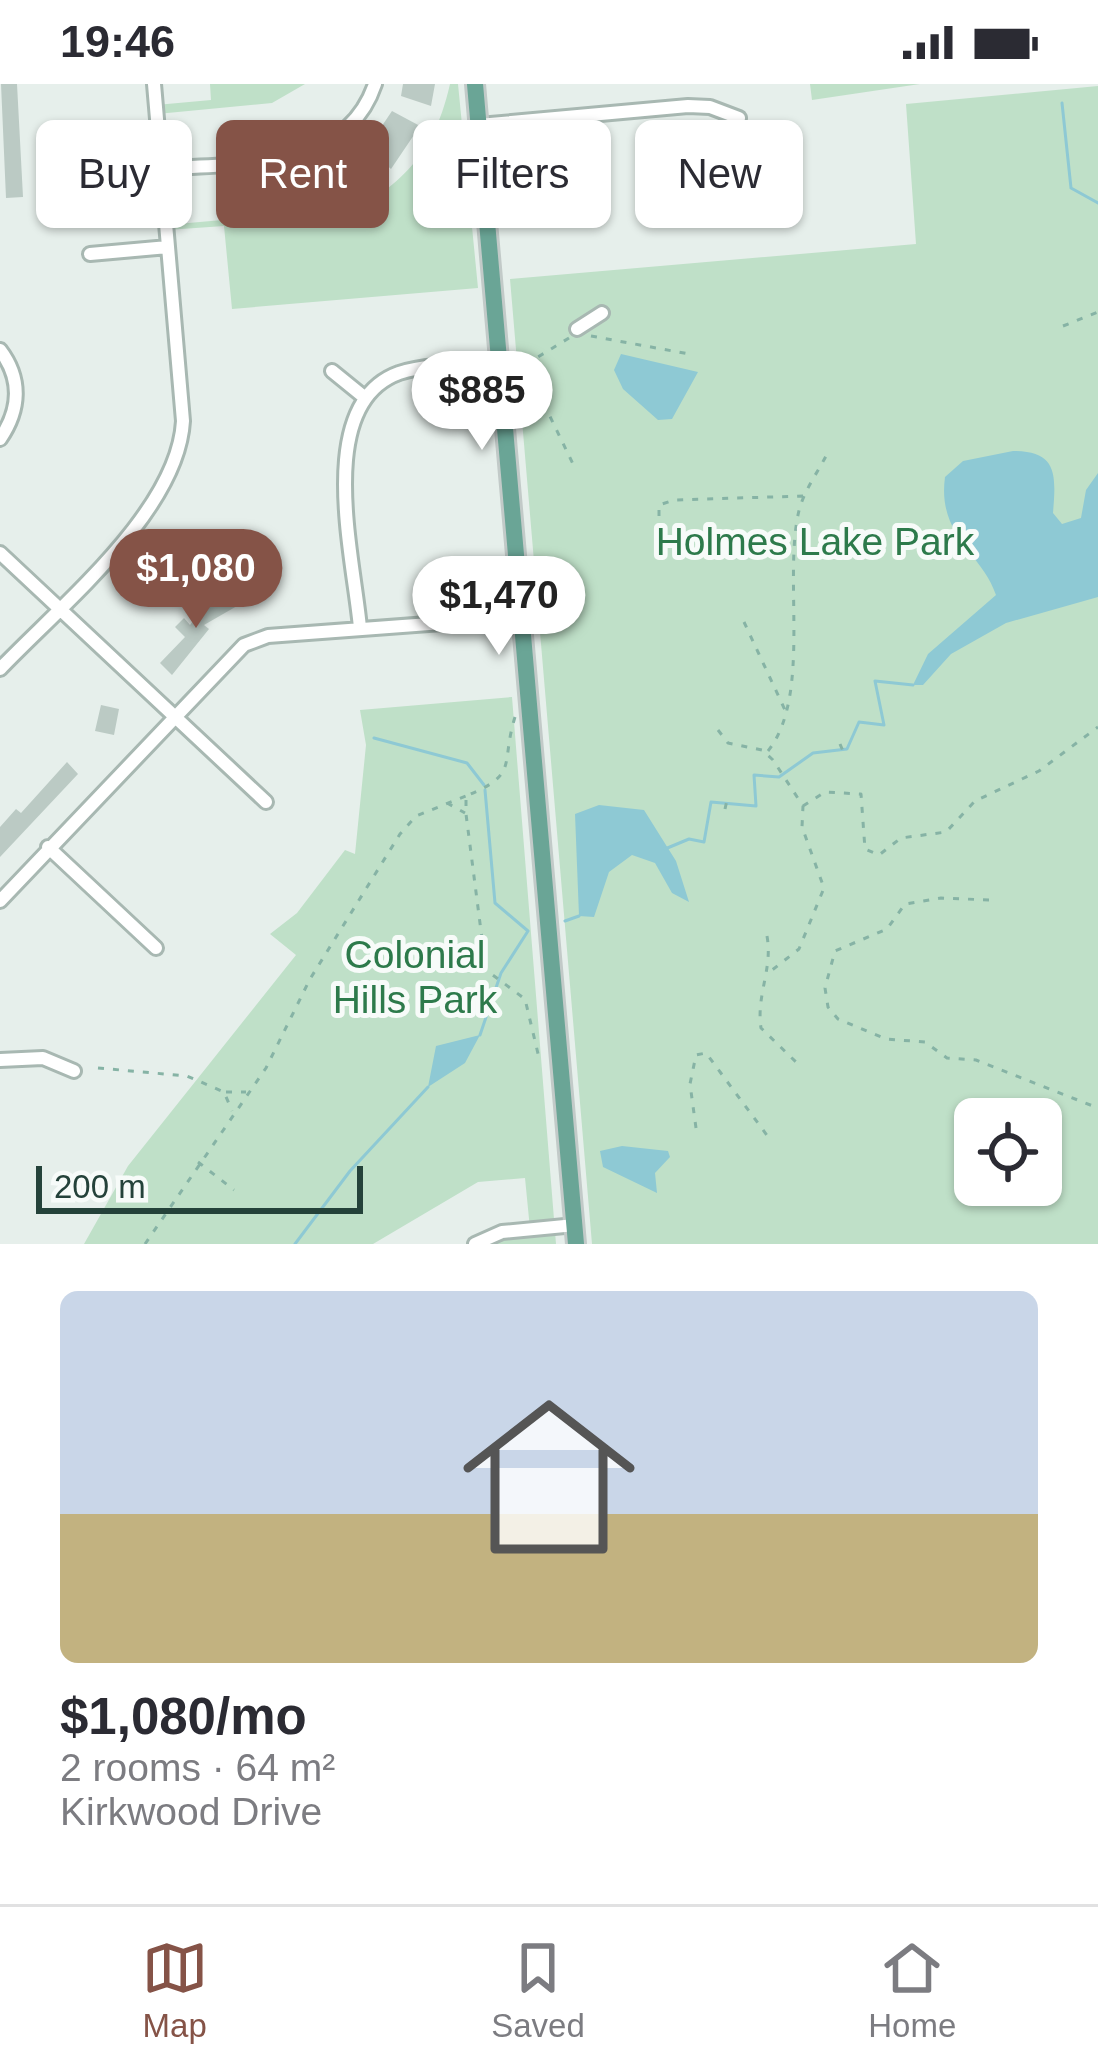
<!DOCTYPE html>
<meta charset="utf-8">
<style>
body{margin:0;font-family:Arial,sans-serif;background:#f2f2f3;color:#2b2b33;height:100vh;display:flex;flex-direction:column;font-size:45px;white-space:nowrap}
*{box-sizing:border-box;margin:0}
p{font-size:39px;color:#7c7c81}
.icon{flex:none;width:66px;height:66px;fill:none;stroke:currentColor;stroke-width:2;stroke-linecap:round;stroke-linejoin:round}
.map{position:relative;height:1160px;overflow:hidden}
.details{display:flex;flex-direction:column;background:#fff;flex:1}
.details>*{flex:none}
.hud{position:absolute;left:36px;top:36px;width:1026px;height:108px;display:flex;gap:24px}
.tools{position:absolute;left:954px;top:1014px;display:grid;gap:24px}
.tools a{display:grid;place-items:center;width:108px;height:108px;border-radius:18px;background:#fff;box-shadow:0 3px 9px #0004;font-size:60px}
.scale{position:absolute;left:36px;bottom:30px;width:327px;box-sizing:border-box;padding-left:12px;border:6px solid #24423a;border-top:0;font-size:33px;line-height:42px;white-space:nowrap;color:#24423a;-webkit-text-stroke:9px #f7fbf9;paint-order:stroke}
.price{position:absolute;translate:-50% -102px;padding:0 27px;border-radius:42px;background:#fff;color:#222;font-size:39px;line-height:78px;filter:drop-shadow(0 3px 6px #0008)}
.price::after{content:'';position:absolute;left:50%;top:72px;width:36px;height:27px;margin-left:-18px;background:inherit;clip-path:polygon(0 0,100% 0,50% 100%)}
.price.active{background:#855347;color:#fff}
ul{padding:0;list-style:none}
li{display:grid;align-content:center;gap:24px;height:636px;padding:0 60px}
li+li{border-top:3px solid #e1e1e2}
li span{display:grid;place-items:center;height:372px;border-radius:18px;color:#555}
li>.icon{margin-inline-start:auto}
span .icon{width:216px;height:216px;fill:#fffc;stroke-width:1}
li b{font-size:51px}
.tag{padding:0 42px;border-radius:18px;background:#fff;box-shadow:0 3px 9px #0004;font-size:42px;line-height:108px}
.tag.active{background:#855347;color:#fff}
.status{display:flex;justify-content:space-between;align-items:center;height:84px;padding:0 60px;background:#fff;direction:ltr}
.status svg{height:33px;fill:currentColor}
.dock{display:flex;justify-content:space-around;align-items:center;height:168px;border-top:3px solid #e1e1e2;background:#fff;font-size:33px;color:#7c7c81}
.dock a{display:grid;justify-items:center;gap:6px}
.dock .active{color:#855347}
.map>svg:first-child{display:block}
.green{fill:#bfe0c8;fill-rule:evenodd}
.water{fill:#8ec9d4}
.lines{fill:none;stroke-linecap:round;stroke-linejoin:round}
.stream{stroke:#8ec9d4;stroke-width:3}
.building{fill:#bbcac4}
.minor-casing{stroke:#a8b8b2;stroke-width:18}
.major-casing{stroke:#c2cac8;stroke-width:22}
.path{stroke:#86b3a5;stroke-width:3;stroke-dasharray:6 9;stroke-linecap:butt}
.minor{stroke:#fff;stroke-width:12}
.major{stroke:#6aa596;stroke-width:16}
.labels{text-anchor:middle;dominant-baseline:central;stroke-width:10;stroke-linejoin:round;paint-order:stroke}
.park-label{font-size:39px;fill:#2d7a4b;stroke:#f7fbf9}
</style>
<div class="status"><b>19:46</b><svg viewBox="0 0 49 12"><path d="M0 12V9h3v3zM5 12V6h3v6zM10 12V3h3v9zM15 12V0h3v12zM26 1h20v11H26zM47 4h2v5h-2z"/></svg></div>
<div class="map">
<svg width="1098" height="1160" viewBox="0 0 1098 1160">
<rect width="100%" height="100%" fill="#e6efeb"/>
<path class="green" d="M210,0H305L272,19L157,30L156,21L211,16Z
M450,0H458L478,204L232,225L224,142L167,146L166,141L311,128L294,73L300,71L331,143C396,102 432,79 450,0Z
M810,0H920L812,16Z
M1098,2V1160H592L510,195L916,160L906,20ZM975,1035H1041V1101H975Z
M512,613L556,1160H475L530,1145L525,1094L478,1098L373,1160H84L128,1082L296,871L270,850L297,829L345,766L355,770L366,661L360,626Z"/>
<path class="water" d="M621,270L698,288L672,335L658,336L623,305L614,286Z
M1013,367C1058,367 1056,391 1053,429L1062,440L1081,434L1086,406L1098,389V513L1006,539L951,570L923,601H913L928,570L996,511C982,469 937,452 945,393L963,377Z
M599,721L644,726L676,777L689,818L672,809L655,779L632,771L609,788L594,833L579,832L575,730Z
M480,951L465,979L428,1003L436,962Z
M622,1062L668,1067L670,1073L655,1089L657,1109L603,1083L600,1067Z"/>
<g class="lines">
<path class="stream" d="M1062,19L1071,104L1098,119
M374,654L467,679L484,701
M665,765L689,755L704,758L711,718L756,722L754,691L779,693L813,669L847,665L859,638L884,641L875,597L913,601
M565,837L579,832
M480,951L501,889L528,847L495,819L485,706
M295,1160L350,1087L428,1003"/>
</g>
<path class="building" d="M1,0H17L23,113L6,114Z
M403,0H435L431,22L401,12Z
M392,27L420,42L391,85L367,64Z
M356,75L375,101L329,126L317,97Z
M229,508L237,522L204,541L209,545L172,591L160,579L185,553L175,543L184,534L190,541L205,521Z
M101,621L119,625L114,651L95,647Z
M67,678L78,690L0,773V743L16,725L21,729Z"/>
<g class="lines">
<defs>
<path id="minor" d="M479,41L688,22L710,23L739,34
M162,85C238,78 345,89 375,0
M90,170L168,163
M577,245L602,229
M0,266C22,295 20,326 0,355
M332,287L364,313
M0,469L266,718
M360,544C354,474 313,320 399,289C429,279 468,281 500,279
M0,585C61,521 178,427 183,337L154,0
M48,763L156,864
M0,817L244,561L268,552L522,533
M0,976L43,974L74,987
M475,1160L502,1148L575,1141"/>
<path id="major" d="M475,0L576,1160"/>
</defs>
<use href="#minor" class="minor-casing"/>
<use href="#major" class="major-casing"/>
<path class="path" d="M1063,242L1098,228
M591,252L689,270
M569,254L533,276L528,287L574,382
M659,432V421L674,416L803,412
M744,538L785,626
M515,633C500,681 520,690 466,712V730L486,886L525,915L540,978
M718,646L728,659L762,666L773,676L803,722L802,743L824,804L799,865L767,890
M840,660L845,672
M768,667C811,613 784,499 798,431C802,410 816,391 826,372
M447,719L465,729
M803,722L825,708L861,710L865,765L879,771L901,754L946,748L975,717L1039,687L1098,643
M725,725L728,712
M989,816L941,814L905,820L887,845L835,867L825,904L828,923L838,935L886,955L925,958L947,974L976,976L1098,1024
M767,852C773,885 756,911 761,944L797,979
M98,984L187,992L224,1008L232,1027
M226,1008H246
M696,1044L690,1000L696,971L706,969L769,1054
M198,1078L234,1106
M145,1160L266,984L310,895L400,750L416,732L466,712"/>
<use href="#minor" class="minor"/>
<use href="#major" class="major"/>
</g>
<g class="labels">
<g class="park-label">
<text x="815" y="457">Holmes Lake Park</text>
<text x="415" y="870">Colonial<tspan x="415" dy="45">Hills Park</tspan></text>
</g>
</g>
</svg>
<div class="tools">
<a><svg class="icon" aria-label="locate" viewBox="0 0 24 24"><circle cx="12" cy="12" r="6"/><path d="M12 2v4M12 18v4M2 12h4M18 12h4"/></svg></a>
</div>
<div class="scale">200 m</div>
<b class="price" style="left:482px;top:369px">$885</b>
<b class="price active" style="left:196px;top:547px">$1,080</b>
<b class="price" style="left:499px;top:574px">$1,470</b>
<div class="hud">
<a class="tag">Buy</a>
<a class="tag active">Rent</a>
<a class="tag">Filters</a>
<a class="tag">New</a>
</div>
</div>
<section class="details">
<ul>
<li><span style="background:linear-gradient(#c9d6e8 60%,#c2b280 0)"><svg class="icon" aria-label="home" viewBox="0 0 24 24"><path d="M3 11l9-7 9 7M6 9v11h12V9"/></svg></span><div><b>$1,080/mo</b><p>2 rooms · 64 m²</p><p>Kirkwood Drive</p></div></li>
</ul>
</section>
<nav class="dock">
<a class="active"><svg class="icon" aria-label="map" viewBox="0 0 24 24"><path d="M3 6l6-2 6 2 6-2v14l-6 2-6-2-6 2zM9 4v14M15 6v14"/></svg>Map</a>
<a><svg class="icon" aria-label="saved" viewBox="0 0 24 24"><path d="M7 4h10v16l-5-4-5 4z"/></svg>Saved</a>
<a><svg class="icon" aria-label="home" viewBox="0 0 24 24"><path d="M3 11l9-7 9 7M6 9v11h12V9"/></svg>Home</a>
</nav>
